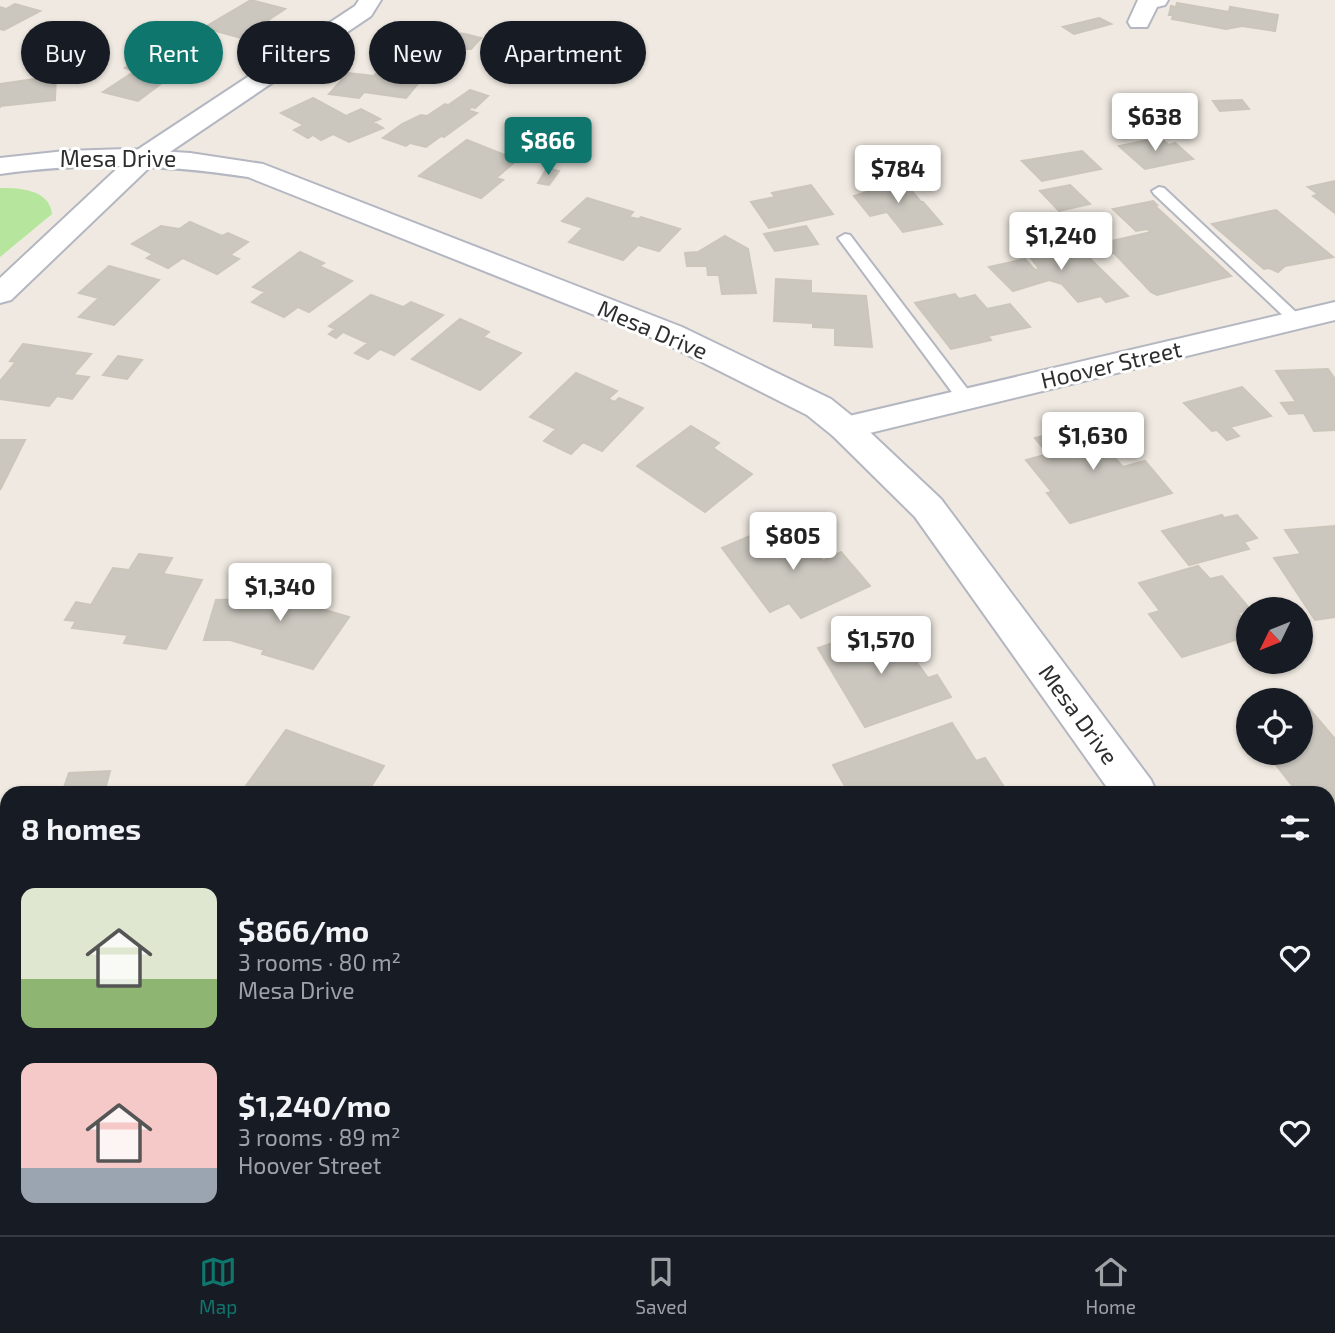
<!DOCTYPE html>
<meta charset="utf-8">
<style>
body{margin:0;font-family:"Exo 2",sans-serif;background:#20242c;color:#f1f3f6;height:100vh;display:flex;flex-direction:column;font-size:26px;white-space:nowrap}
*{box-sizing:border-box;margin:0}
p{font-size:23px;color:#9ea1a6}
.icon{flex:none;width:38px;height:38px;fill:none;stroke:currentColor;stroke-width:2;stroke-linecap:round;stroke-linejoin:round}
.map{position:relative;flex:1;overflow:hidden}
.drawer{position:absolute;left:0px;top:786px;width:1335px;height:450px;display:flex;flex-direction:column;background:#171b24;border-radius:21px 21px 0 0;box-shadow:0 2px 5px #0004}
.drawer>*{flex:none}
.guide{position:absolute;left:21px;top:21px;width:700px;height:63px;display:flex;gap:14px}
.needle{width:46px;rotate:227deg}
.buttons{position:absolute;left:1236px;top:597px;display:grid;gap:14px}
.buttons a{display:grid;place-items:center;width:77px;height:77px;border-radius:50%;background:#171b24;box-shadow:0 2px 5px #0004;font-size:35px}
.price{position:absolute;translate:-50% -60px;padding:0 16px;border-radius:7px;background:#fff;color:#222;font-size:23px;line-height:46px;filter:drop-shadow(0 2px 4px #0008)}
.price::after{content:'';position:absolute;left:50%;top:42px;width:21px;height:16px;margin-left:-10px;background:inherit;clip-path:polygon(0 0,100% 0,50% 100%)}
.price.on{background:#0f766e;color:#fff}
ul{padding:0;list-style:none}
li{display:flex;align-items:center;gap:21px;height:175px;padding:0 21px}
li span{display:grid;place-items:center;flex:none;width:196px;height:140px;border-radius:14px;color:#555}
li>.icon{margin-inline-start:auto}
span .icon{width:84px;height:84px;fill:#fffc;stroke-width:1}
li b{font-size:30px}
h2{display:flex;justify-content:space-between;align-items:center;height:84px;padding:0 21px;font-size:30px}
.tag{padding:0 24px;border-radius:32px;background:#171b24;box-shadow:0 2px 5px #0004;font-size:24px;line-height:63px}
.tag.on{background:#0f766e;color:#fff}
.tab-bar{display:flex;justify-content:space-around;align-items:center;height:98px;border-top:2px solid #363941;background:#171b24;font-size:19px;color:#9ea1a6}
.tab-bar a{display:grid;justify-items:center;gap:4px}
.tab-bar .on{color:#0f766e}
.map>svg:first-child{display:block}
.green{fill:#b6e59e}
.building{fill:#cbc7bf;stroke:#cbc5ba;stroke-width:2}
.lines{fill:none;stroke-linecap:round;stroke-linejoin:round}
.service-casing{stroke:#b4b7c1;stroke-width:4}
.minor-casing{stroke:#b4b7c1;stroke-width:4}
.tertiary-casing{stroke:#b4b7c1;stroke-width:4}
.secondary-casing{stroke:#b4b7c1;stroke-width:4}
.service{fill:#fff;fill-rule:evenodd}
.minor{fill:#fff;fill-rule:evenodd}
.tertiary{fill:#fff;fill-rule:evenodd}
.secondary{fill:#fff;fill-rule:evenodd}
.labels{text-anchor:middle;dominant-baseline:central;stroke-width:6;stroke-linejoin:round;paint-order:stroke}
.street-label{font-size:23px;fill:#2e2e2e;stroke:#fff}
</style>
<div class="map">
<svg width="1335" height="1235" viewBox="0 0 1335 1235">
<rect width="100%" height="100%" fill="#efe9e1"/>
<path class="green" d="M0,188C20,188 49,189 52,214L0,257Z"/>
<path class="building" d="M251,0L285,9L241,38L208,29L207,26Z
M1177,3L1229,12L1230,7L1278,15L1275,31L1242,26L1226,29L1172,19L1173,15H1169L1171,6L1176,7Z
M15,4L40,11L4,30L0,29V7L6,9Z
M1099,18L1111,24L1074,34L1063,27Z
M413,28L465,34L481,38L471,49H465L449,68L397,61L421,39L405,36Z
M161,30L179,34L196,38L177,51L139,47Z
M167,55L191,61L138,101L103,92L135,71L125,68L143,56L159,60Z
M381,67L426,74L406,98L364,92L359,98L329,94L348,73L374,76Z
M56,76L55,100L0,106V108V84Z
M470,90L488,96L475,108L472,107L468,110L477,113L444,137L441,136L426,147L410,143L406,146L383,138L402,124L421,115L427,116L445,104L453,107L450,104Z
M313,98L346,116L361,109L380,119L373,122L383,128L349,142L333,134L321,140L313,135L308,138L294,130L304,125L281,113Z
M1242,100L1249,109L1220,111L1213,101Z
M1153,139L1162,140L1169,145L1175,143L1193,159L1145,169L1119,146Z
M467,140L517,160L496,178L503,180L481,198L419,176Z
M1082,151L1101,169L1042,181L1022,161Z
M547,168L559,171L549,185L538,183Z
M901,178L921,202H923L942,224L903,232L887,212L870,216L854,196L873,190L868,184Z
M1335,181V213L1313,196L1318,194L1308,187Z
M811,185L833,214L769,228L751,202L775,197L772,193Z
M1070,185L1090,204L1059,211L1040,191Z
M587,198L633,212L629,217L638,219L641,217L680,229L659,251L638,245L623,260L569,242L583,228L562,221Z
M1153,201L1157,205H1154L1231,276L1157,295L1151,292L1114,253L1098,256L1082,240L1098,237L1103,243L1151,232L1147,229L1136,231L1113,209Z
M1276,210L1333,257L1285,266L1278,272L1269,268L1264,269L1212,224Z
M190,222L222,236L228,233L248,242L230,255L239,259L217,274L183,258L168,268L147,258L153,254L132,244L161,226L179,229Z
M806,226L818,244L775,251L764,234Z
M725,236L748,249L756,293L722,294L719,275H708L707,266H687L685,253L698,252Z
M1071,240L1128,296L1106,302L1101,296L1078,302L1062,284L1049,280L1013,291L989,267L1025,259L1035,270L1039,269L1025,250Z
M300,252L324,263L319,266L352,281L309,312L298,307L284,317L252,302L265,292L253,287Z
M109,266L159,280L114,325L79,317L99,298L79,293Z
M776,279L811,281V293L866,296L872,347L835,345V328L813,327V323L774,321Z
M955,294L959,299L975,295L987,309L1010,304L1030,327L988,336L991,340L951,349L915,303Z
M371,295L403,307L411,302L443,315L394,355L380,349L368,359L355,353L368,343L343,332L336,338L329,334L335,329L329,326Z
M460,319L489,332L483,337L521,353L480,390L412,359Z
M23,344L91,354L73,375L89,377L72,399L57,396L49,406L0,399V381L16,362L10,361Z
M118,356L142,360L127,379L103,375Z
M1328,369L1335,379V430L1314,431L1304,413L1289,414L1281,403L1296,402L1276,371Z
M576,373L617,391L608,399L615,402L619,398L643,408L602,451L583,442L571,454L544,441L556,429L530,417Z
M1242,387L1271,416L1230,427L1239,436L1227,440L1217,430L1212,431L1184,403Z
M1108,419L1134,448L1111,454L1123,467L1145,461L1172,493L1070,523L1047,493L1052,492L1026,460L1048,454L1035,438Z
M691,426L719,443L713,448L752,474L705,512L637,466Z
M0,440H25L0,490Z
M1222,515L1224,518L1237,515L1257,538L1244,542L1249,549L1189,565L1162,531Z
M781,523L810,558L818,554L823,561L841,552L870,586L801,618L789,603L770,612L722,548Z
M1335,526V617L1315,620L1274,558L1301,554L1285,530Z
M139,554L172,558L163,574L202,580L166,649L124,643L128,635L72,628L76,621L65,620L76,602L91,605L113,568L129,570Z
M1198,566L1210,579L1222,576L1250,609L1238,613L1248,625V636L1182,657L1149,614L1160,611L1139,583Z
M300,576L328,584L312,606L349,617L313,669L262,654L264,650L230,640H204L216,600L259,599L275,581L293,585Z
M889,624L928,678L937,675L951,697L865,727L818,648Z
M1301,699L1335,739L1333,863L1328,857V793H1298L1266,752H1300V700H1297Z
M952,723L976,761L985,758L1008,793H867L865,789L849,793L833,765Z
M286,730L384,766L367,793H241Z
M110,771L104,793H62L69,773Z
M0,1126H7V1228H41L39,1235H0Z
M438,1228V1235H270L271,1229Z
M1073,1228H1190L1193,1235H1076Z"/>
<g class="lines">
<defs>
<path id="service" d="M1159,187L1164,188L1301,317L1304,320L1301,323H1291L1154,194L1152,191Z
M845,234L850,235L972,395L974,399L972,403H960L838,238Z"/>
<path id="minor" d="M1138,0H1168L1165,5L1157,7L1147,27H1131L1128,22Z
M146,148L155,150L159,156L155,162L11,300L0,303V278L137,150Z
M1335,302V320L845,439L833,436L828,428L833,420L845,417Z
M0,950H7V998H0Z
M132,1228H186L185,1235H131Z"/>
<path id="tertiary" d="M359,0H381L371,16L155,162L146,164L137,162L133,156L137,150L355,6Z"/>
<path id="secondary" d="M127,149L190,153L263,164L682,327L831,399L857,420L941,499L1151,780L1157,793H1111L915,517L833,436L807,415L660,341L248,177C165,164 84,162 0,174V158L65,151Z
M1328,1102L1335,1105V1166L1328,1163Z"/>
</defs>
<use href="#service" class="service-casing"/>
<use href="#minor" class="minor-casing"/>
<use href="#tertiary" class="tertiary-casing"/>
<use href="#secondary" class="secondary-casing"/>
<use href="#service" class="service"/>
<use href="#minor" class="minor"/>
<use href="#tertiary" class="tertiary"/>
<use href="#secondary" class="secondary"/>
</g>
<g class="labels">
<g class="street-label">
<text x="118" y="158">Mesa Drive</text>
<text transform="translate(653 329) rotate(23)">Mesa Drive</text>
<text transform="translate(1111 364) rotate(-13)">Hoover Street</text>
<text transform="translate(1079 714) rotate(54)">Mesa Drive</text>
</g>
</g>
</svg>
<div class="buttons">
<a><svg class="needle" viewBox="-14 -14 28 28"><path d="M0-13l5 13h-10z" fill="#e53935"/><path d="M0 13l5-13h-10z" fill="#9ea1a6"/></svg></a>
<a><svg class="icon" aria-label="locate" viewBox="0 0 24 24"><circle cx="12" cy="12" r="6"/><path d="M12 2v4M12 18v4M2 12h4M18 12h4"/></svg></a>
</div>
<b class="price" style="left:1155px;top:153px">$638</b>
<b class="price on" style="left:548px;top:177px">$866</b>
<b class="price" style="left:898px;top:205px">$784</b>
<b class="price" style="left:1061px;top:272px">$1,240</b>
<b class="price" style="left:1093px;top:472px">$1,630</b>
<b class="price" style="left:793px;top:572px">$805</b>
<b class="price" style="left:280px;top:623px">$1,340</b>
<b class="price" style="left:881px;top:676px">$1,570</b>
<div class="guide">
<a class="tag">Buy</a>
<a class="tag on">Rent</a>
<a class="tag">Filters</a>
<a class="tag">New</a>
<a class="tag">Apartment</a>
</div>
<section class="drawer">
<h2>8 homes<svg class="icon" aria-label="filters" viewBox="0 0 24 24"><path d="M4 7h16M4 17h16"/><circle cx="9" cy="7" r="2"/><circle cx="15" cy="17" r="2"/></svg></h2>
<ul>
<li><span style="background:linear-gradient(#dfe7d0 65%,#8fb573 0)"><svg class="icon" aria-label="home" viewBox="0 0 24 24"><path d="M3 11l9-7 9 7M6 9v11h12V9"/></svg></span><div><b>$866/mo</b><p>3 rooms · 80 m²</p><p>Mesa Drive</p></div><svg class="icon" aria-label="heart" viewBox="0 0 24 24"><path d="M12 20l-8-8c-3-5 5-10 8-4 3-6 11-1 8 4z"/></svg></li>
<li><span style="background:linear-gradient(#f6c9c9 75%,#9aa5b1 0)"><svg class="icon" aria-label="home" viewBox="0 0 24 24"><path d="M3 11l9-7 9 7M6 9v11h12V9"/></svg></span><div><b>$1,240/mo</b><p>3 rooms · 89 m²</p><p>Hoover Street</p></div><svg class="icon" aria-label="heart" viewBox="0 0 24 24"><path d="M12 20l-8-8c-3-5 5-10 8-4 3-6 11-1 8 4z"/></svg></li>
</ul>
</section>
</div>
<nav class="tab-bar">
<a class="on"><svg class="icon" aria-label="map" viewBox="0 0 24 24"><path d="M3 6l6-2 6 2 6-2v14l-6 2-6-2-6 2zM9 4v14M15 6v14"/></svg>Map</a>
<a><svg class="icon" aria-label="saved" viewBox="0 0 24 24"><path d="M7 4h10v16l-5-4-5 4z"/></svg>Saved</a>
<a><svg class="icon" aria-label="home" viewBox="0 0 24 24"><path d="M3 11l9-7 9 7M6 9v11h12V9"/></svg>Home</a>
</nav>
